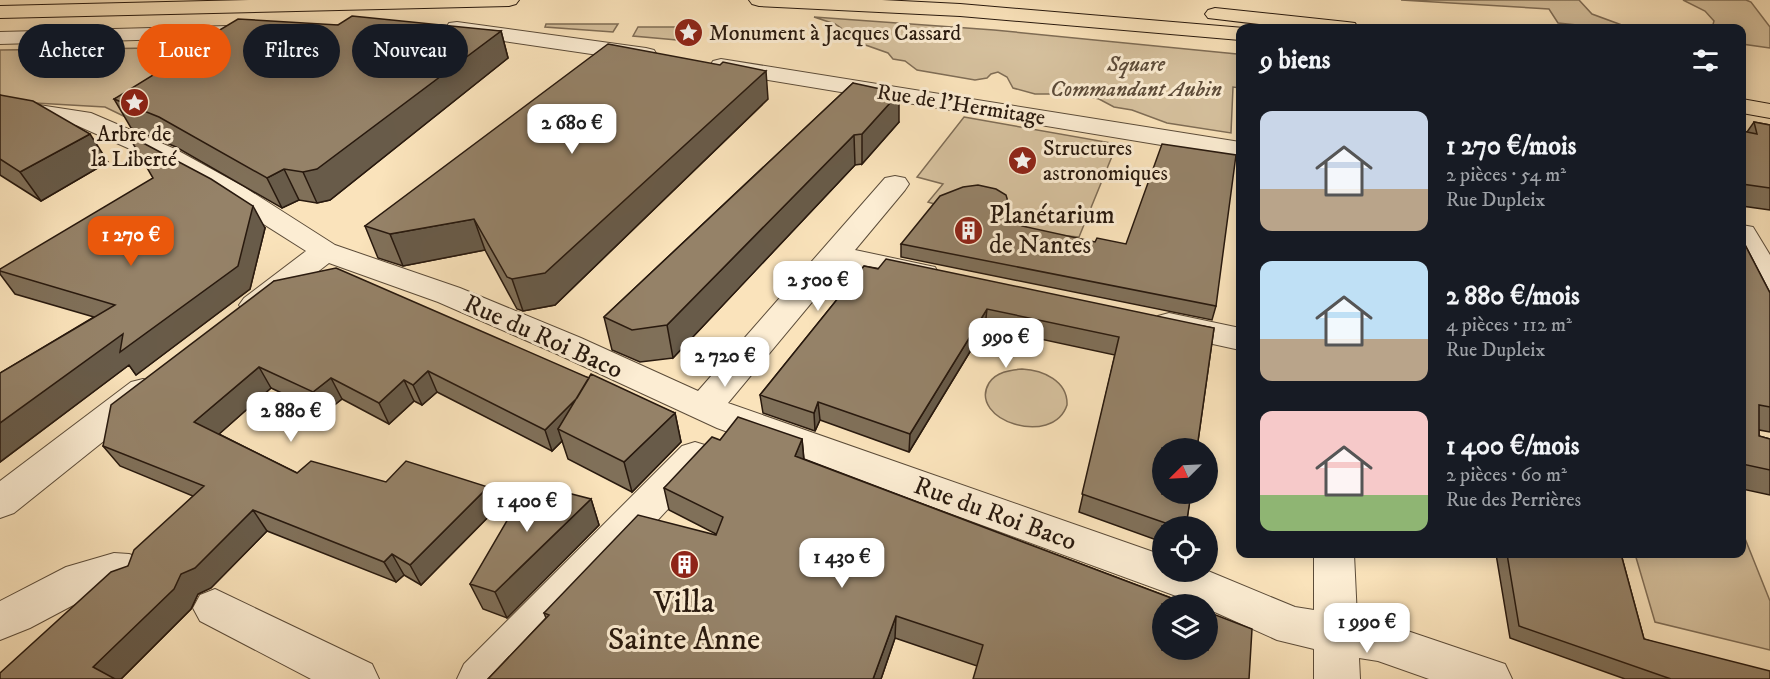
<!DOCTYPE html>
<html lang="fr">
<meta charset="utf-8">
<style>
body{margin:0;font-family:"IM FELL DW Pica",serif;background:#20242c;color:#f1f3f6;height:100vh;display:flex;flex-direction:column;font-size:22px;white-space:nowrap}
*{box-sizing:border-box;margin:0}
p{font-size:20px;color:#9ea1a6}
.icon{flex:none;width:33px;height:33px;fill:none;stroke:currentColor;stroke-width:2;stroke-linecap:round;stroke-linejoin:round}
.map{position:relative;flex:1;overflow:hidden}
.panel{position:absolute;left:1236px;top:24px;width:510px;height:534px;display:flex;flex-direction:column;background:#171b24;border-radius:12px;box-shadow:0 3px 15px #0003}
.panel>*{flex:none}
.hud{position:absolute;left:18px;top:24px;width:570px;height:54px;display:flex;gap:12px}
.needle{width:39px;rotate:246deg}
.fabs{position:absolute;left:1152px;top:438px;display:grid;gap:12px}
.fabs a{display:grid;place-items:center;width:66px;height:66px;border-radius:50%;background:#171b24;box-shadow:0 3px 15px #0003;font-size:30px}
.price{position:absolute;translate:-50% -51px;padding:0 14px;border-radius:12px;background:#fff;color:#222;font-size:20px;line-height:39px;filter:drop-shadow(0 2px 3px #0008)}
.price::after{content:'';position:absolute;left:50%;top:36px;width:18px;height:14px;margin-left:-9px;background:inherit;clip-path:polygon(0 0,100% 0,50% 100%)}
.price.current{background:#ea580c;color:#fff}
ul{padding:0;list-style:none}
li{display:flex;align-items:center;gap:18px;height:150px;padding:0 24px}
li span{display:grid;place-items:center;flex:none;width:168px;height:120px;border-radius:12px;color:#555}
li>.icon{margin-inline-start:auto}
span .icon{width:72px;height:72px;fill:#fffc;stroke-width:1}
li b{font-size:26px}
h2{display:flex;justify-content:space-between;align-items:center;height:72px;padding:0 24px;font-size:26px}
.chip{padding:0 21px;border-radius:27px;background:#171b24;box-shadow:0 3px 15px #0003;font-size:21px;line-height:54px}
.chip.current{background:#ea580c;color:#fff}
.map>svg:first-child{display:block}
.green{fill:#d6c19e;stroke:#7f6d56;stroke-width:1.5}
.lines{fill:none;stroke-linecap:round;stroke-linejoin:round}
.minor-casing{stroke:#5c4c39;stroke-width:2}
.primary-casing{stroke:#28190e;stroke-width:2}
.minor{fill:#fcedd3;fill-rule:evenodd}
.primary{fill:#fae3bb;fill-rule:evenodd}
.wall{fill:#807059;stroke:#28190e;stroke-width:1.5}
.shaded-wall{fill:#685b49;stroke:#28190e;stroke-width:1.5}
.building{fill:#958268;stroke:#28190e;stroke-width:1.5}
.labels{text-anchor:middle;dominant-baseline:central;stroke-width:6;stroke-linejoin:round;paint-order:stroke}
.far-poi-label{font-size:22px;fill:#28190e;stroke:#fcedd3;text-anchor:start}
.far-park-label{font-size:22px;font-style:italic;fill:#5c4b39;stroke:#fcedd3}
.far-street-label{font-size:22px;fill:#28190e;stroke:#fcedd3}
.poi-label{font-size:26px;fill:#28190e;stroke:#fcedd3;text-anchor:start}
.street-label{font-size:26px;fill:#28190e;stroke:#fcedd3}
.near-poi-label{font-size:32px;fill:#28190e;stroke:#fcedd3}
</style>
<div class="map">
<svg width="1770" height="679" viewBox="0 0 1770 679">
<rect width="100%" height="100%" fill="#fae3bb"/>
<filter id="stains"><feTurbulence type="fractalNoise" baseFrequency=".00333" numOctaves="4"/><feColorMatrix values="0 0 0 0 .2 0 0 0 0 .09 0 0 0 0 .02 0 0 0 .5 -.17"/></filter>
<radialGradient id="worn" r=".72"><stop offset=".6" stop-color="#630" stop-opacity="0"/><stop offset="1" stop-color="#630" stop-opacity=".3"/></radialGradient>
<path class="green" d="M1401,0H1579L1592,14L1630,28H1606L1558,23L1549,9Z
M1683,0H1746L1751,2L1770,27V48L1742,44V28H1712L1714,21L1705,11Z
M814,17L994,30L1237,54L1240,56V88L1233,87L1231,133L1167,123L1132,110L1114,107L1099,99L1079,94H1035L1013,88L1007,77L998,72L991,74L987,78L975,80L917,70L905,61L893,59L888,53L857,42L843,33L841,28L835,24Z
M546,24H618L613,32L545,27Z
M638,27H696L688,41L633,36Z
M233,47L138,123L105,107L0,101V50Z
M964,117L1117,144L1079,237L1025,232L928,202L943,184L917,177Z
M1022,369C1043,370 1068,381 1067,405C1053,448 967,420 989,383C996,372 1010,370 1022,369Z
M1742,531L1770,601V650L1655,622L1635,554H1742Z"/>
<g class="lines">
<defs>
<path id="minor" d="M457,22L646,48L654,50L657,55L654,60L646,62L449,33L446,28L449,23Z
M261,25L269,26L272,31L269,36L0,44V32Z
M721,59L1240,142V158L713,71L710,66L713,61Z
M0,99L91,113L175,149L244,187L335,245L460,288L581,338L698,391L885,178L895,176L905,178L909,184L905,190L855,250L935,267L939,274L935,281L924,283L842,266L728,403L1162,555V572L1208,571L1295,607L1314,610V554H1354L1357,618L1378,621L1505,664L1512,679H1429L1378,661L1359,658L1360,679H1314V649L1277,640L1208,609V604H1198L717,428L557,354L438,302L329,263L266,312L255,315L244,312L239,305L244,298L306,251L224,199L157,161L76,125L0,113Z
M1742,225L1753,227L1770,255V292L1759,289L1742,257Z
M1169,313L1240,328V350L1158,332L1153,324L1158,316Z
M143,379L155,382L160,391L155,400L14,513L0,518V481L131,382Z
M695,442L708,446L714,456L708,466L510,679H457L464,664L682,446Z
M114,553L129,554L144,559L150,572L144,585L129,590L114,589L96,593L30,628L0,640V601L66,567Z
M215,589L372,664L379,679H311L200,621L193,608L200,595Z"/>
<path id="primary" d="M249,0H519L516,4L509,6L0,18V6Z
M749,0H882L960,4L1244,28H1240V40L960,16L759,6L752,4Z
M1215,8L1347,22L1355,23L1358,28H1292L1208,18L1205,14L1208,10Z
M1742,99L1770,104V118L1742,113Z"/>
</defs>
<use href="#minor" class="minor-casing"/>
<use href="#primary" class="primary-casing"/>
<use href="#minor" class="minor"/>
<use href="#primary" class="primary"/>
</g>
<path class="wall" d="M338,25L501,31L508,58L330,200L317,203L299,200L282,208L176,147L131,128L114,99Z
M853,83L899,122L862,164L855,165L673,358L640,362L612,350L604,317Z
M0,95L108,162L41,201L0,175Z
M768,99L555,305L523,311L517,309L485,250L403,266L378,258L365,226Z
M1754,122L1770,125V210L1742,206V131L1747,132Z
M1011,212L1010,220L1023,226L1216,306L1212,320L901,257V244Z
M265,228L250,289L136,375L129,365L0,462V373L94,317L15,294L0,274V269Z
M1742,239L1770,293V432L1759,430V436L1770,439V495L1742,489Z
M864,266L1214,328L1186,526H1162V542L1079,512L1115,355L985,327L909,452L820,420L815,431L763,413L760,395Z
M274,281L589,378L675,413L681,442L632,492L568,459L562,441L552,451L437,392L422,405L414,401L389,424L342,399L324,413L271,388L219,434L297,473L386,482L488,487L497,508L421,585L404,575L396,582L267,531L211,588L198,594L191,609L121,679H0L128,566L193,496L120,466L103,446Z
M802,439L804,459L1187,604L977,666L895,638L881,679H488L546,618L544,613L716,535V534L669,510L664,488L720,440Z
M591,499L599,525L507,618L483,609L470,584Z
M1496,554H1621L1644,639L1770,679H1625L1510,638Z"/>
<path class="shaded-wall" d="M501,31L508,58L330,200L317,203L303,172Z
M766,71L768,99L555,305L523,311L512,279Z
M899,93V122L862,164V134Z
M90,134L108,162L41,201L20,172Z
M854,135L855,165L673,358L667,325Z
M284,169L299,200L282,208L267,178Z
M253,206L265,228L250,289L136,375L129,365L0,462V423Z
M474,219L485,250L403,266L390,234Z
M987,309L985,327L909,452L910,434Z
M259,367L271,388L209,443L194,422Z
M428,371L437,392L422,405L413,385Z
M331,378L342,399L324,413L313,392Z
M404,380L414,401L389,424L379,403Z
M594,380L558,429L562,441L552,451L545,430Z
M818,402L820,420L815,431L814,413Z
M675,413L681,442L632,492L624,462Z
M802,439L804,462L795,456Z
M488,487L497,508L421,585L410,565Z
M591,499L599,525L507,618L495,592Z
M253,510L267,531L211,588L198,594L191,609L121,679H105L93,667L181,574Z
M392,554L404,575L396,582L384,562Z
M896,616L895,638L881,679H873Z"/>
<path class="building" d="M352,16L501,31L317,169L303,172L284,169L267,178L159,117L114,99L210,40L208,37L238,19L338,25Z
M608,44L720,65L723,62L766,71L545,273L512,279L507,277L474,219L390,234L365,226Z
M853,83L899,93L862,134L854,135L667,325L632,330L604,317Z
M0,95L33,101L90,134L20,172L0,159Z
M1754,122L1770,125V188L1742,184V131L1757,134Z
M128,135L211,179L253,206L238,266L120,352L123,334L0,423V373L115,305L0,271V269L153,178Z
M1162,144L1236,155L1216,306L901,244L940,196L963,187L978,185L996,189L1006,195L1011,212L1007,220L1023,223L1022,226L1095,242L1097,238L1126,244Z
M1742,239L1770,293V407L1759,405V436L1770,439V470L1742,464Z
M886,259L1214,328L1197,448H1162V494H1191L1186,526H1174L1082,494L1119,337L987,309L910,434L818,402L814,413L760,395L864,266L878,269Z
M336,268L589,378L577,398L545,430L428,371L413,385L404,380L379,403L331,378L313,392L259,367L194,422L297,473L311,461L386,482L406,461L488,487L410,565L392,554L384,562L253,510L195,568L181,574L174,589L93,667L115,679H0V673L111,572L128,566L134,550L204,486L103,446L111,405L274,281Z
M591,374L675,413L624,462L558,429Z
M738,417L802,439L795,456L1187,604H1162V650H1208V612L1252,629L1249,679H973L983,645L896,616L873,679H488L549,615L544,613L638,515L716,535L723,517L664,488L712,437L720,440Z
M529,483L591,499L495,592L470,584Z
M1507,554H1621L1644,639L1770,671V679H1671L1519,626Z"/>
<defs>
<symbol id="sight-disc" viewBox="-11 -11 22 22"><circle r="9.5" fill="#8f2418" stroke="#fcedd3"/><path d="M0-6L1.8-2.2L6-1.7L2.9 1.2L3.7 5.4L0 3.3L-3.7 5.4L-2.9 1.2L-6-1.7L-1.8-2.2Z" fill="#fff"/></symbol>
<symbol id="building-disc" viewBox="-11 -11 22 22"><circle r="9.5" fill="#8f2418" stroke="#fcedd3"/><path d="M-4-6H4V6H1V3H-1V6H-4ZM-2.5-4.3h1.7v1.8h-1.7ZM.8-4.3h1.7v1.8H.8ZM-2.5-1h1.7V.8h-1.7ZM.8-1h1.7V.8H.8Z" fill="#fff"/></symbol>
</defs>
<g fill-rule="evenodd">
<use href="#sight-disc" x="672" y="16" width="33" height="33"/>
<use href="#sight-disc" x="118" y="86" width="33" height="33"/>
<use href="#sight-disc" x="1006" y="144" width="33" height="33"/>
<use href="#building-disc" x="952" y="214" width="33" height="33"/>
<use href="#building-disc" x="668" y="548" width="33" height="33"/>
</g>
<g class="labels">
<g class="far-poi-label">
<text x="709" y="33">Monument à Jacques Cassard</text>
<text x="134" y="134" text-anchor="middle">Arbre de<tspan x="134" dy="25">la Liberté</tspan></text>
<text x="1043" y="148">Structures<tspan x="1043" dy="25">astronomiques</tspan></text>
</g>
<g class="far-park-label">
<text x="1136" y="64">Square<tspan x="1136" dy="25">Commandant Aubin</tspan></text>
</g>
<g class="far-street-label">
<text transform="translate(961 105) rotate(9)">Rue de l'Hermitage</text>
</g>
<g class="poi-label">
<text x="989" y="215">Planétarium<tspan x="989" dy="30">de Nantes</tspan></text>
</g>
<g class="street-label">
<text transform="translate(543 337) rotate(24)">Rue du Roi Baco</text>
<text transform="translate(995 514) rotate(20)">Rue du Roi Baco</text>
</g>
<g class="near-poi-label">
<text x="684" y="603">Villa<tspan x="684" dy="37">Sainte Anne</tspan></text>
</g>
</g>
<rect width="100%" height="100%" filter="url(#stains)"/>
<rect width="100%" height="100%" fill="url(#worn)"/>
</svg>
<div class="fabs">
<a><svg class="needle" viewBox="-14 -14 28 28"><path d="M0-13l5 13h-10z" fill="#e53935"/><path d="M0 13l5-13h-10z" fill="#9ea1a6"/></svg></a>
<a><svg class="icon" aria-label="locate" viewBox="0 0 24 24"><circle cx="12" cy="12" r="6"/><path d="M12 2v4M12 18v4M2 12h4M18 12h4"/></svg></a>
<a><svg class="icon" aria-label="layers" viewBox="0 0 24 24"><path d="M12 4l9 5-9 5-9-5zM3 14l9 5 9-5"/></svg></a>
</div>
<b class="price" style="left:572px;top:155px">2 680 €</b>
<b class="price current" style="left:131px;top:267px">1 270 €</b>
<b class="price" style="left:818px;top:312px">2 500 €</b>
<b class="price" style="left:1006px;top:369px">990 €</b>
<b class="price" style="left:725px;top:388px">2 720 €</b>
<b class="price" style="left:291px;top:443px">2 880 €</b>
<b class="price" style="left:527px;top:533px">1 400 €</b>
<b class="price" style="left:842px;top:589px">1 430 €</b>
<b class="price" style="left:1367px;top:654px">1 990 €</b>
<div class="hud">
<a class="chip">Acheter</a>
<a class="chip current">Louer</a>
<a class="chip">Filtres</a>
<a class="chip">Nouveau</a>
</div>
<section class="panel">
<h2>9 biens<svg class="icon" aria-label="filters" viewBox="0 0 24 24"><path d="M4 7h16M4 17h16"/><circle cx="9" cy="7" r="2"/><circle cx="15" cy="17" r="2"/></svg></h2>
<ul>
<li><span style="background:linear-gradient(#c9d6e8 65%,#b9a48a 0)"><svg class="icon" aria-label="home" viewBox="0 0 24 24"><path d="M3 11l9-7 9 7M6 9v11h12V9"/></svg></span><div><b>1 270 €/mois</b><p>2 pièces · 54 m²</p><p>Rue Dupleix</p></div></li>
<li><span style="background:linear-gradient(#bfe0f5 65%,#b9a48a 0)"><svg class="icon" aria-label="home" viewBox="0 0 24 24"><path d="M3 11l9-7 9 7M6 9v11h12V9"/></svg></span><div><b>2 880 €/mois</b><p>4 pièces · 112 m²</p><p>Rue Dupleix</p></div></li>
<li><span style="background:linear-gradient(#f6c9c9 70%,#8fb573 0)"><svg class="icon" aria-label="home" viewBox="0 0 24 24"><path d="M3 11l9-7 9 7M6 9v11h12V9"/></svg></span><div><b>1 400 €/mois</b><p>2 pièces · 60 m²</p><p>Rue des Perrières</p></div></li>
</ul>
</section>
</div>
